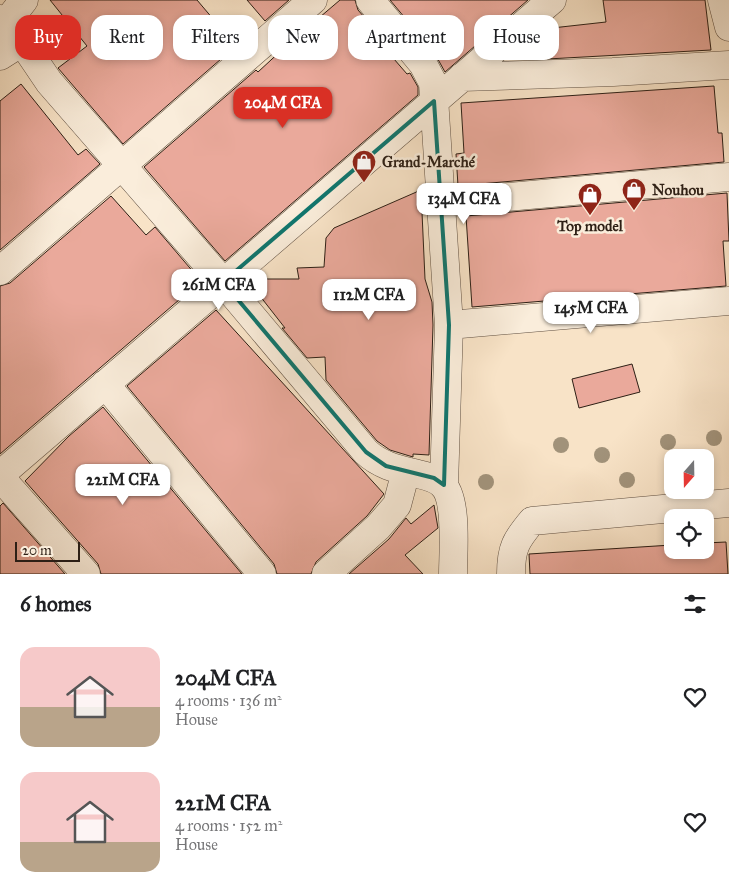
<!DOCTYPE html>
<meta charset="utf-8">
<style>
body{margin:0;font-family:"IM FELL Great Primer",serif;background:#f6f6f6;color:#202124;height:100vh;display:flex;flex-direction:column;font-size:19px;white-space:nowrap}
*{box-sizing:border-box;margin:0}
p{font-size:16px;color:#757577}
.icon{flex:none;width:28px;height:28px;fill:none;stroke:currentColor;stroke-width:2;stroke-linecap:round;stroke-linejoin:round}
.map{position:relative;height:574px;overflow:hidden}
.details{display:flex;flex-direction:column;background:#fff;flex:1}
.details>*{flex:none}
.banner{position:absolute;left:15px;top:15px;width:700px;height:45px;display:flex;gap:10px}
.needle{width:32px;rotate:200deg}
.controls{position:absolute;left:664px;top:449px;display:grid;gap:10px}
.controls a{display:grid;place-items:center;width:50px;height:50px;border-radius:10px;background:#fff;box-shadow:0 2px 8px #0003;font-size:25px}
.scale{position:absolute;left:15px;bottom:12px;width:65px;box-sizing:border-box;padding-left:5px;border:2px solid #2d1f15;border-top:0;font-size:14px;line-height:18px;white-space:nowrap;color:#2d1f15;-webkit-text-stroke:4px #faeddb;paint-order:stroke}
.price{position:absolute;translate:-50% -42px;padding:0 11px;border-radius:10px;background:#fff;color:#222;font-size:16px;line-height:32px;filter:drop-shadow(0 1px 2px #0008)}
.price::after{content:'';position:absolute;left:50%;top:30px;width:15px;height:11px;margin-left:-8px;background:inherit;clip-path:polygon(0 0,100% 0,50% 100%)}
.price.on{background:#d93025;color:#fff}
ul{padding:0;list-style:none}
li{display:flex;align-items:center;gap:15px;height:125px;padding:0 20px}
li span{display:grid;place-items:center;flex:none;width:140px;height:100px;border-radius:15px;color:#555}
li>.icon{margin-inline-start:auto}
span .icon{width:60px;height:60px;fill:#fffc;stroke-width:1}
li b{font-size:21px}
h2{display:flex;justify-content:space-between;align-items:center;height:60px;padding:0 20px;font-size:21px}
.chip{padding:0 18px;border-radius:15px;background:#fff;box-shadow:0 2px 8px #0003;font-size:18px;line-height:45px}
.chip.on{background:#d93025;color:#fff}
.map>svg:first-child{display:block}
.building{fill:#eaa99b;stroke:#2d1f15}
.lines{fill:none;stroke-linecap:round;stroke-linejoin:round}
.minor-casing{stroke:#605042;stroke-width:29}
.minor{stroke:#faeddb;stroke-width:28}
.tree{fill:#a1927a}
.marked{fill:none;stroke:#0f766e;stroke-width:4;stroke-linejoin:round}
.labels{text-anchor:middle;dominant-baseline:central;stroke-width:5;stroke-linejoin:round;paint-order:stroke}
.poi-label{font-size:15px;font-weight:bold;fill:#2d1f15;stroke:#faeddb;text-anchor:start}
</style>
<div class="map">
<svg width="729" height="574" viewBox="0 0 729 574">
<rect width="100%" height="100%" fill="#f8e3c7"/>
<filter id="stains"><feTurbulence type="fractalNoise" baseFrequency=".004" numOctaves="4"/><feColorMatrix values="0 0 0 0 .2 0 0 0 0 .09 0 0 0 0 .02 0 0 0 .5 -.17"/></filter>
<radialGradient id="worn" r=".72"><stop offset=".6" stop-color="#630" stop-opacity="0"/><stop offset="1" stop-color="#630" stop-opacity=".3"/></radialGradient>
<path class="building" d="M50,0H197L236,46L123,144L58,68L87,46Z
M247,0H289L265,21Z
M340,0H355L358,10L365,18L361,21L407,74L410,73L418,87V95L225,261L144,167L256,70L258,72L312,22L313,23Z
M390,0H528L445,72L435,54Z
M603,0H705L711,50L547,59L543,29L606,22Z
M21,84L78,155L86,149L100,164L0,250V101Z
M714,86L718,133H722L724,162L458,186L456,154L464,153L461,103Z
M421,190L425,279L432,302L433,325L429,455L413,454V457L390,450L377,441L326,380L325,357L307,358L282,328H285L249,282L251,279H299L297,268L324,267L326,238L334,228Z
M727,193L729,241H723L726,286L472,307L466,216Z
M111,196L146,235L155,227L201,281L0,454V286L10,283Z
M216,310L384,494L367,516L316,562L311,574H277L274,564L127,386Z
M632,364L640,392L579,408L572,379Z
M103,407L242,574H101L98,564L25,481L69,436Z
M3,503L65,574H0V506Z
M434,505L438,528L405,555L423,574H349L389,539L406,518L411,524Z
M726,542L728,574H530L529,554L672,545V550H705V543Z"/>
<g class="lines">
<defs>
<path id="minor" d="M370,0L423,64L433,83L449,325L444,485
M722,0L729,27
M0,19L22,42L49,82L223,282L366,452C381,466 398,469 418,474C426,476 436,478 442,484C458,498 453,554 453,574
M5,24L24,0
M0,56L22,42
M462,77L613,72L729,65
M441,203L729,177
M0,271L313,0
M449,325L729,301
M105,384L262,574
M0,475L552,0
M0,477L86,574
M326,574L378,527L397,505L406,471
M511,574C511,548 516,540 532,521L729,503"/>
</defs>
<use href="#minor" class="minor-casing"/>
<use href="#minor" class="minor"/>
</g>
<g class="tree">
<circle cx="714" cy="438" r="8"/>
<circle cx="668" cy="442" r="8"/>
<circle cx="561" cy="445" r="8"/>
<circle cx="602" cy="455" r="8"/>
<circle cx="627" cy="480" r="8"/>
<circle cx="486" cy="482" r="8"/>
</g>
<path class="marked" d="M434,101L449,325L444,485L434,478L386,466L366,452L223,282Z"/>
<defs>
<symbol id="shop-pin" viewBox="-11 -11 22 30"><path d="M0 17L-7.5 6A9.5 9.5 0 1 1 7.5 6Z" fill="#8f2418" stroke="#faeddb"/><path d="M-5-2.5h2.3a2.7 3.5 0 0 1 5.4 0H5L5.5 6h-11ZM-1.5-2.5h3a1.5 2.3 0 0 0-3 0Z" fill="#fff"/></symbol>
</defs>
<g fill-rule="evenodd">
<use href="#shop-pin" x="350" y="148" width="28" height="38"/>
<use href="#shop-pin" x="620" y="176" width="28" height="38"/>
<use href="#shop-pin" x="576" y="181" width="28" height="38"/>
</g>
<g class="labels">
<g class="poi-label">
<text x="382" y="162">Grand-Marché</text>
<text x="652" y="190">Nouhou</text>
<text x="590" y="226" text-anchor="middle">Top model</text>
</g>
</g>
<rect width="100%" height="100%" filter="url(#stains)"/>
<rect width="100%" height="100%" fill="url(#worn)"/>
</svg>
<div class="controls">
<a><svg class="needle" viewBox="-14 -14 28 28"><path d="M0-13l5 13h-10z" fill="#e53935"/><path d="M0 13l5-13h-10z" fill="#757577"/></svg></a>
<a><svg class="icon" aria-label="locate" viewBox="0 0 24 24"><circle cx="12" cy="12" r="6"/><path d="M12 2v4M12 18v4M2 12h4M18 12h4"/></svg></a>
</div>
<div class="scale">20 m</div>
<b class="price on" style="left:283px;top:129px">204M CFA</b>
<b class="price" style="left:464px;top:225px">134M CFA</b>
<b class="price" style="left:219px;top:311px">261M CFA</b>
<b class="price" style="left:369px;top:321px">112M CFA</b>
<b class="price" style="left:591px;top:334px">145M CFA</b>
<b class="price" style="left:123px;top:506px">221M CFA</b>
<div class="banner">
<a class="chip on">Buy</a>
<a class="chip">Rent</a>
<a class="chip">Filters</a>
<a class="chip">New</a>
<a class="chip">Apartment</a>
<a class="chip">House</a>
</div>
</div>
<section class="details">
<h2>6 homes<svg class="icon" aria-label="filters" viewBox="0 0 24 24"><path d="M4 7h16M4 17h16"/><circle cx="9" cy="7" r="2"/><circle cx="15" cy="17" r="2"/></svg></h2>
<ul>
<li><span style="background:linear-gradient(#f6c9c9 60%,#b9a48a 0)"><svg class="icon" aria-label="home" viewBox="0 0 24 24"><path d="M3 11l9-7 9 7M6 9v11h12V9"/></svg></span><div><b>204M CFA</b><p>4 rooms · 136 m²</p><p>House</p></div><svg class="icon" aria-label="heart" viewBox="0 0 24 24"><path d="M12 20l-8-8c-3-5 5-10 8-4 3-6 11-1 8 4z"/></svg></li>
<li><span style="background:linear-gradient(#f6c9c9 70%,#b9a48a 0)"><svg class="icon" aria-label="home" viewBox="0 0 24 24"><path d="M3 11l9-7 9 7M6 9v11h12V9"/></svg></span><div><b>221M CFA</b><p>4 rooms · 152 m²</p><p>House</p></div><svg class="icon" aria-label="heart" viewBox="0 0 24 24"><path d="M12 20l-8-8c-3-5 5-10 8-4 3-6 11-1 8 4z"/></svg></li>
</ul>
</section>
